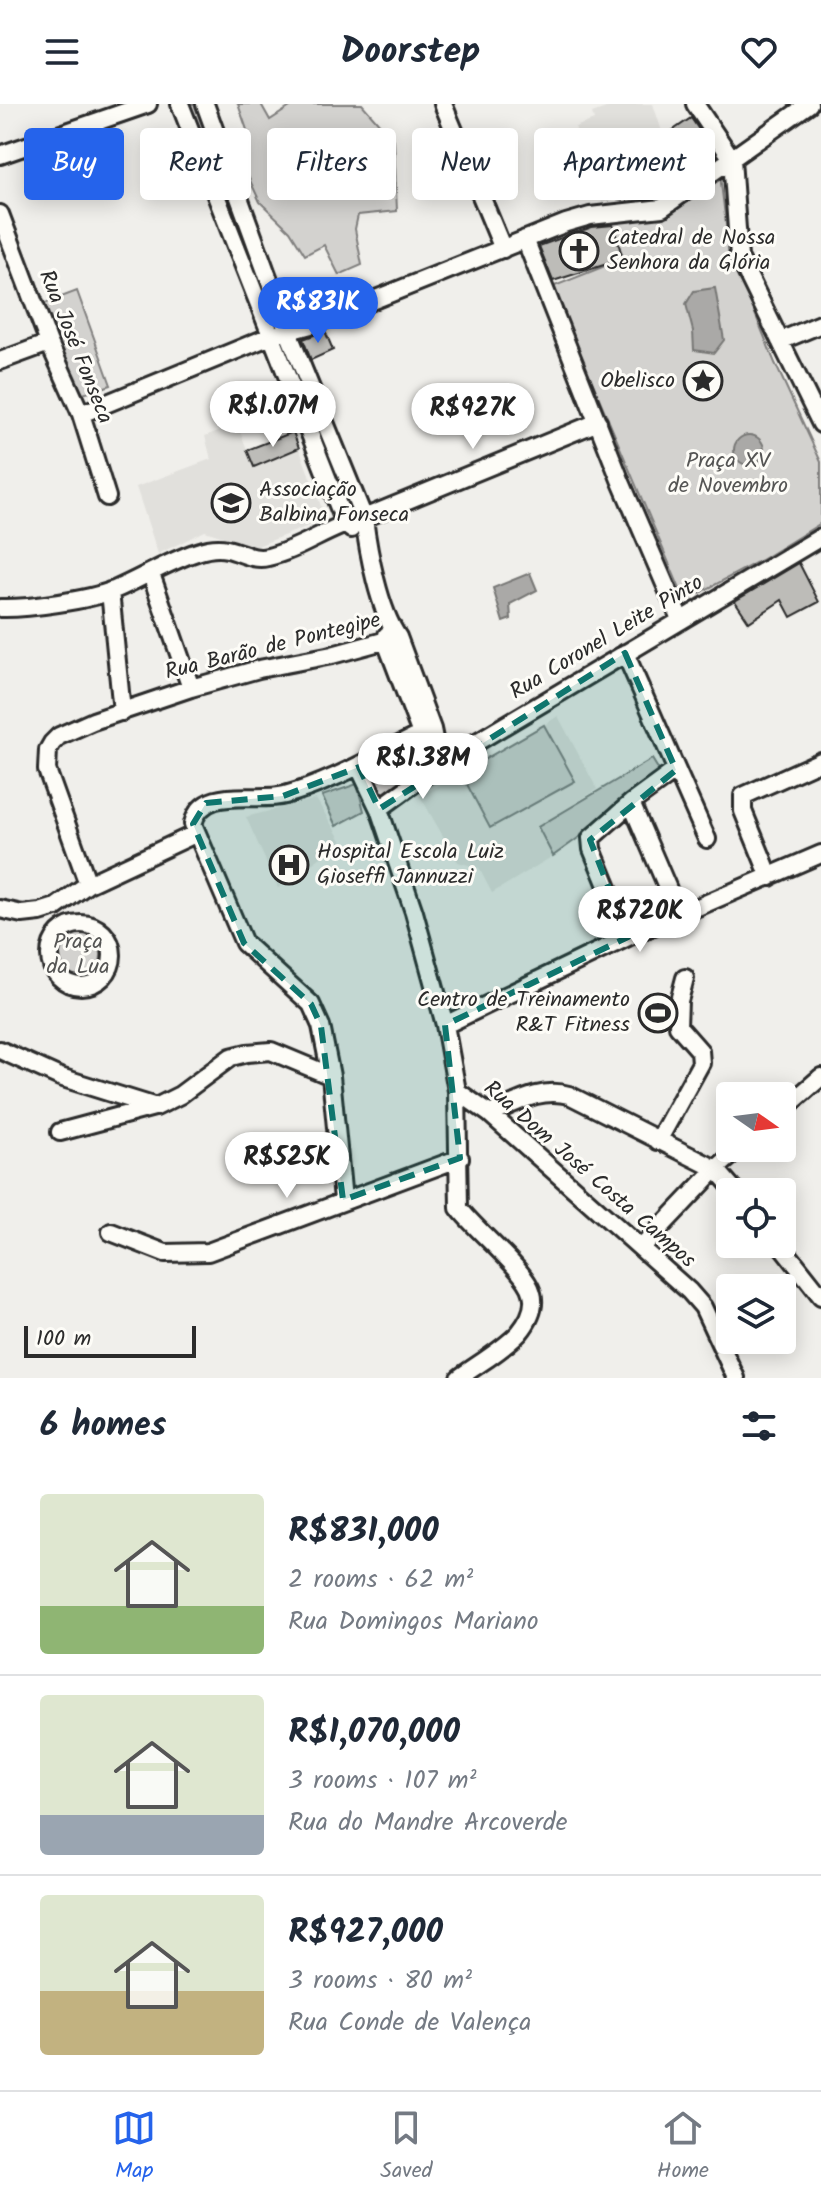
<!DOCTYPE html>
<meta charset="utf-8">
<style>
body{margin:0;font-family:Kalam,sans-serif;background:#f2f2f3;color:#1f2937;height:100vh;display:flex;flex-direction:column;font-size:30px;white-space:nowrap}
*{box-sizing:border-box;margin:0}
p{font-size:26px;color:#747a83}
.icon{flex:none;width:44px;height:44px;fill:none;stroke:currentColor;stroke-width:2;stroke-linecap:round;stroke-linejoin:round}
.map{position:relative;height:1274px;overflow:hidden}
.drawer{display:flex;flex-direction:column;background:#fff;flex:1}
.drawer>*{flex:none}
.banner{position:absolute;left:24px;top:24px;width:774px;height:72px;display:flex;gap:16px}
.needle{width:52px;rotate:104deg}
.controls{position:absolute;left:716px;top:978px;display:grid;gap:16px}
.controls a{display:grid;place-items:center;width:80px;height:80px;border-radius:8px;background:#fff;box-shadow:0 4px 20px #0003;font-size:40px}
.scale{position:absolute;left:24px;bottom:20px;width:172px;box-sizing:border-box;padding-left:8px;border:4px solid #2b2b2b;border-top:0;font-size:22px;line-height:28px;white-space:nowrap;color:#2b2b2b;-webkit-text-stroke:6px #fdfcf7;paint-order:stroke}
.price{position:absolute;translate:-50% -68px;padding:0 18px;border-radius:28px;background:#fff;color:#222;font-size:26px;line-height:52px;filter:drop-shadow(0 2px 4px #0008)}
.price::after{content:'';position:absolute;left:50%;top:48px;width:24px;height:18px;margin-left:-12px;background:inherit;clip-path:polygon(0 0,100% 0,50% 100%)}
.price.selected{background:#2563eb;color:#fff}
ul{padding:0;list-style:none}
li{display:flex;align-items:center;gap:24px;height:200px;padding:0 40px}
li+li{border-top:2px solid #e0e1e3}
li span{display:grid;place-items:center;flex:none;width:224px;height:160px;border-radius:8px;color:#555}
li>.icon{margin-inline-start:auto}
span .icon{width:96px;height:96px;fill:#fffc;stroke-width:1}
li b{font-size:34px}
h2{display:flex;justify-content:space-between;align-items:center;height:96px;padding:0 40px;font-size:34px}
.pill{padding:0 28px;border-radius:8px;background:#fff;box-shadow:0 4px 20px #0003;font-size:28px;line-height:72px}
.pill.selected{background:#2563eb;color:#fff}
header{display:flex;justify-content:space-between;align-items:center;height:104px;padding:0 40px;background:#fff;font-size:36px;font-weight:700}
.menu{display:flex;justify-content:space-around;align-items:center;height:112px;border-top:2px solid #e0e1e3;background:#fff;font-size:22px;color:#747a83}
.menu a{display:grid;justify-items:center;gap:4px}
.menu .selected{color:#2563eb}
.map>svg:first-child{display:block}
.built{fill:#e1e0dc}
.green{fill:#d3d2cf;stroke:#7f7e7d;stroke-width:2}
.water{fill:#aaa9a7;stroke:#777775;stroke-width:2}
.building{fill:#bdbcb8;stroke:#2b2b2b;stroke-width:2}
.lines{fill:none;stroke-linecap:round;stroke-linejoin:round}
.minor-casing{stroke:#2b2b2b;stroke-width:22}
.minor{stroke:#fdfcf7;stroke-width:16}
.marked{fill:#0f766e;fill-opacity:0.2;stroke:#0f766e;stroke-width:6;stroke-dasharray:16 10;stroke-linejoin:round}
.labels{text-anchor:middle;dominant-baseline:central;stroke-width:6;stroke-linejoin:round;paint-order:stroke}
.poi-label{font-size:22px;fill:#2b2b2b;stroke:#fdfcf7;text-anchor:start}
.street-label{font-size:22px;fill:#2b2b2b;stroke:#fdfcf7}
.park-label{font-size:22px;fill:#555554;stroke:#fdfcf7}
</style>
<header><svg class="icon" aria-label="menu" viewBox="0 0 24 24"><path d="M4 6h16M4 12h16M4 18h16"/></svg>Doorstep<svg class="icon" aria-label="heart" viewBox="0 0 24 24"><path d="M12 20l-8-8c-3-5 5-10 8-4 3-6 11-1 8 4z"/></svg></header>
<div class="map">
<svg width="821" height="1274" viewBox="0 0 821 1274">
<rect width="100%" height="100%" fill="#f0efeb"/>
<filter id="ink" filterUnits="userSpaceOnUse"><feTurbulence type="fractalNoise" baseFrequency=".0125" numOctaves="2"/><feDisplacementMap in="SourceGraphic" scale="16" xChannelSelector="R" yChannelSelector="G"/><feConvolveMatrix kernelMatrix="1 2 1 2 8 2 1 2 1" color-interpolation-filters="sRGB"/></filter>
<g filter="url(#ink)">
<path class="built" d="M617,0H653L677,73L602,99L575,23L594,16L592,9Z
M237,320L254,363L299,344L326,415L255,443L205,427L158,450L136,383L211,355L205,332Z
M558,612L597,685L538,723L553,752L492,789L479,764L458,758L420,692L461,669L491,723L575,677L544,621Z
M316,695L342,738L278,784L246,713Z"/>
<path class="green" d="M190,0H201L361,412L353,415Z
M238,0H261L270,16L290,3V0H362L394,37L397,107L358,111L355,125L362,161L339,171L324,141L305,151L290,127L260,98L233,40L247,26Z
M720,71L729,145L775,259L821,358V419L761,456L685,497L552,183L623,155L611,114L662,106Z
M77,187L111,281L77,292L40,201Z
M544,621L575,677L490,724L461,669Z
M426,635L436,654L381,698L373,667Z
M652,655L663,673L553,752L538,723Z
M357,680L364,707L336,722L322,692Z
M55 851a23 23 0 1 1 46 0a23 23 0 1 1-46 0Z"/>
<path class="water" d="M715,184L724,236L714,249L694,246L693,227L686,200L694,187Z
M734 346a15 15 0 1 1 30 0a15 15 0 1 1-30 0Z
M530,469L537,486L510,500L511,515L503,518L493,484Z"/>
<path class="building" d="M691,14L717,52L695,67L669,29Z
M613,121L623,155L553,177L539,142L592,123Z
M325,227L333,246L311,256L303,235Z
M293,328L299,344L254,363L247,346Z
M799,459L819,498L791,513L782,496L749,518L735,497Z"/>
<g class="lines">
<defs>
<path id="minor" d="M180,0L345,419L351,425
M205,0L288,228L364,414C368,447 379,506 398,533L432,625L435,640
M443,0L503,145
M695,0L732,55L739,153L821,320
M0,51L148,0
M0,110L49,239L81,310L107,393
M525,135L621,378L680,515
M780,237L821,220
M0,257L49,239
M81,310L273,231L311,221L566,119L590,112L662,104L809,0
M151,470L191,584
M110,487L122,608
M0,504C27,505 89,496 114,486C142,474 169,457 197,448C206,445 218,443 227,445C242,448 253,457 268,453C302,445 330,422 364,414L598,318
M387,531L386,538L421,630L430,636
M625,549L707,735
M359,663L379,705L414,808L445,921L457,987L459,1104C475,1126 527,1167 532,1189C536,1203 528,1218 519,1229C503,1246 478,1260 459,1274
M631,699L668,785
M379,705L445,657L821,433
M770,773L743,707V692L821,657
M88,780L47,666L48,646L52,639L59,632L93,617L191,584L259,565L332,551L398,533
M0,805L22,810L40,808L56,803L88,780L195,730
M50 851a31 31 0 1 1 62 0a31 31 0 1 1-62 0Z
M628,833L592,745L591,734L631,699L676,666
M445,921L628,833L821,750
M0,946L60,973L156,1003L180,991L231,953L247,949L271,947L331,972
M457,987L490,1010L689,1187L703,1203L736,1274
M782,1007L821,973
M490,1010C516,999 540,983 569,991L716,1065L736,1088
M60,1028L154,1003
M658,1037L701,959L700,947L678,922L679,897L685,874
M343,1096L331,972L321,922L311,900L244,839L193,720C202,680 255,699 285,691C337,677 383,647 432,625
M111,1128L165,1149L208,1148L460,1054
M780,1140L821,1192
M642,1143L716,1065L740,1044"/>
</defs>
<use href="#minor" class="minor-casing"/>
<use href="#minor" class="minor"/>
</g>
</g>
<path class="marked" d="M625,549L676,666L590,736L628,833L445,921L460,1054L343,1096L321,922L311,900L244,839L193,720L206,699L283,692L359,663L379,705Z"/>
<defs>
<symbol id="church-ring" viewBox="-11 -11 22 22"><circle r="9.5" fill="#fdfcf7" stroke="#2b2b2b" stroke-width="1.5"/><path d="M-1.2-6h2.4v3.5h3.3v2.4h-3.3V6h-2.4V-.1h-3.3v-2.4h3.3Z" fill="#2b2b2b"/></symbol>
<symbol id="sight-ring" viewBox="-11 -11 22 22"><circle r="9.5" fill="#fdfcf7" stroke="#2b2b2b" stroke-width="1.5"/><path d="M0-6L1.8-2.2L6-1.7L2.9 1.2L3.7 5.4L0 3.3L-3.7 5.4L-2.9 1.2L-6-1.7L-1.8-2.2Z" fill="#2b2b2b"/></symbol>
<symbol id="school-ring" viewBox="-11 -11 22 22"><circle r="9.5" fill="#fdfcf7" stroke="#2b2b2b" stroke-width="1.5"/><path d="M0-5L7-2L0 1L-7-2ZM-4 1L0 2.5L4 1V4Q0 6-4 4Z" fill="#2b2b2b"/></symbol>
<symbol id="hospital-ring" viewBox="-11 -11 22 22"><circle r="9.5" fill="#fdfcf7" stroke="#2b2b2b" stroke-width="1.5"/><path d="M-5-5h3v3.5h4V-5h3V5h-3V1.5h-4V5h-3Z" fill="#2b2b2b"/></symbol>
<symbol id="stadium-ring" viewBox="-11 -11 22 22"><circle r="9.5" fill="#fdfcf7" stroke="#2b2b2b" stroke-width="1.5"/><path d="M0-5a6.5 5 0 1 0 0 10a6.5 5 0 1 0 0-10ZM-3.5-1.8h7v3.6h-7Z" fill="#2b2b2b"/></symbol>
</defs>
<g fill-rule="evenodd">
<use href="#church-ring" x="557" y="125" width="44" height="44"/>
<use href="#sight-ring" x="681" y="255" width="44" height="44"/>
<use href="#school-ring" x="209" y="377" width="44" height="44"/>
<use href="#hospital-ring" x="267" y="739" width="44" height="44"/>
<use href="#stadium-ring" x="636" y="887" width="44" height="44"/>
</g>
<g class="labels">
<g class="poi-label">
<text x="607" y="134">Catedral de Nossa<tspan x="607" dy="25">Senhora da Glória</tspan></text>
<text x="675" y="277" text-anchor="end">Obelisco</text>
<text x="259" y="386">Associação<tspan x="259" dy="25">Balbina Fonseca</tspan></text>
<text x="317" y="748">Hospital Escola Luiz<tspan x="317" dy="25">Gioseffi Jannuzzi</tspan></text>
<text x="630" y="896" text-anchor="end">Centro de Treinamento<tspan x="630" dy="25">R&amp;T Fitness</tspan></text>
</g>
<g class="street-label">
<text transform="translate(75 243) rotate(68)">Rua José Fonseca</text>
<text transform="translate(607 534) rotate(-31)">Rua Coronel Leite Pinto</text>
<text transform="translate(273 543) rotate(-14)">Rua Barão de Pontegipe</text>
<text transform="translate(589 1071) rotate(41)">Rua Dom José Costa Campos</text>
</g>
<g class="park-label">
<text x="728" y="357">Praça XV<tspan x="728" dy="25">de Novembro</tspan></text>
<text x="78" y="838">Praça<tspan x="78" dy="25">da Lua</tspan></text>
</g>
</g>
</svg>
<div class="controls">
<a><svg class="needle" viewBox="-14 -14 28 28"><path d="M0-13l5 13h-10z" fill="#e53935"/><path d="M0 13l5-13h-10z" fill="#747a83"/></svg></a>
<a><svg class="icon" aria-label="locate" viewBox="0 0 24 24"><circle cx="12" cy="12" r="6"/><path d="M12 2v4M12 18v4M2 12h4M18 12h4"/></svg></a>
<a><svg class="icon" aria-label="layers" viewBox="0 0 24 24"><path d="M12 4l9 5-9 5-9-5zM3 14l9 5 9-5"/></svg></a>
</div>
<div class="scale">100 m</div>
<b class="price selected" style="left:318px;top:241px">R$831K</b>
<b class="price" style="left:273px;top:345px">R$1.07M</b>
<b class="price" style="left:473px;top:347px">R$927K</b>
<b class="price" style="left:423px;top:697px">R$1.38M</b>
<b class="price" style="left:640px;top:850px">R$720K</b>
<b class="price" style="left:287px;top:1096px">R$525K</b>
<div class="banner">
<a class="pill selected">Buy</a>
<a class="pill">Rent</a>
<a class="pill">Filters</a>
<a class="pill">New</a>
<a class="pill">Apartment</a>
</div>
</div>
<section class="drawer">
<h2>6 homes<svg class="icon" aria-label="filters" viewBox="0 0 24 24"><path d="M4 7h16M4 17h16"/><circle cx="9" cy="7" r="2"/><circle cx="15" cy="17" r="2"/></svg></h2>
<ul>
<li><span style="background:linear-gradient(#dfe7d0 70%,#8fb573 0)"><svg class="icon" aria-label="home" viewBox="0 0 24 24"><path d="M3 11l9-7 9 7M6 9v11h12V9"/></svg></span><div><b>R$831,000</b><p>2 rooms · 62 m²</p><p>Rua Domingos Mariano</p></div></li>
<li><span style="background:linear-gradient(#dfe7d0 75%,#9aa5b1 0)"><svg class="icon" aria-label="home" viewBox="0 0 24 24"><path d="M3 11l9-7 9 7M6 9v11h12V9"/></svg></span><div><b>R$1,070,000</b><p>3 rooms · 107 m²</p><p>Rua do Mandre Arcoverde</p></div></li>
<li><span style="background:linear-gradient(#dfe7d0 60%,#c2b280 0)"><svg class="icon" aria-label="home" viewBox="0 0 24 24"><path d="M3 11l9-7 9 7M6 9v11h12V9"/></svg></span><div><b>R$927,000</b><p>3 rooms · 80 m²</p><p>Rua Conde de Valença</p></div></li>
</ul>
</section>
<nav class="menu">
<a class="selected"><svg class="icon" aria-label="map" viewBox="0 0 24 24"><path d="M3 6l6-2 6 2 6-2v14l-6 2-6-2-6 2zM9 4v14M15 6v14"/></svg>Map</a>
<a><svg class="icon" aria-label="saved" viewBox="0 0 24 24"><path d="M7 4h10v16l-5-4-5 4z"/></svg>Saved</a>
<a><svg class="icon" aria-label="home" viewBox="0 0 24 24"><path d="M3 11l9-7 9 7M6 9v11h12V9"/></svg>Home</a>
</nav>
